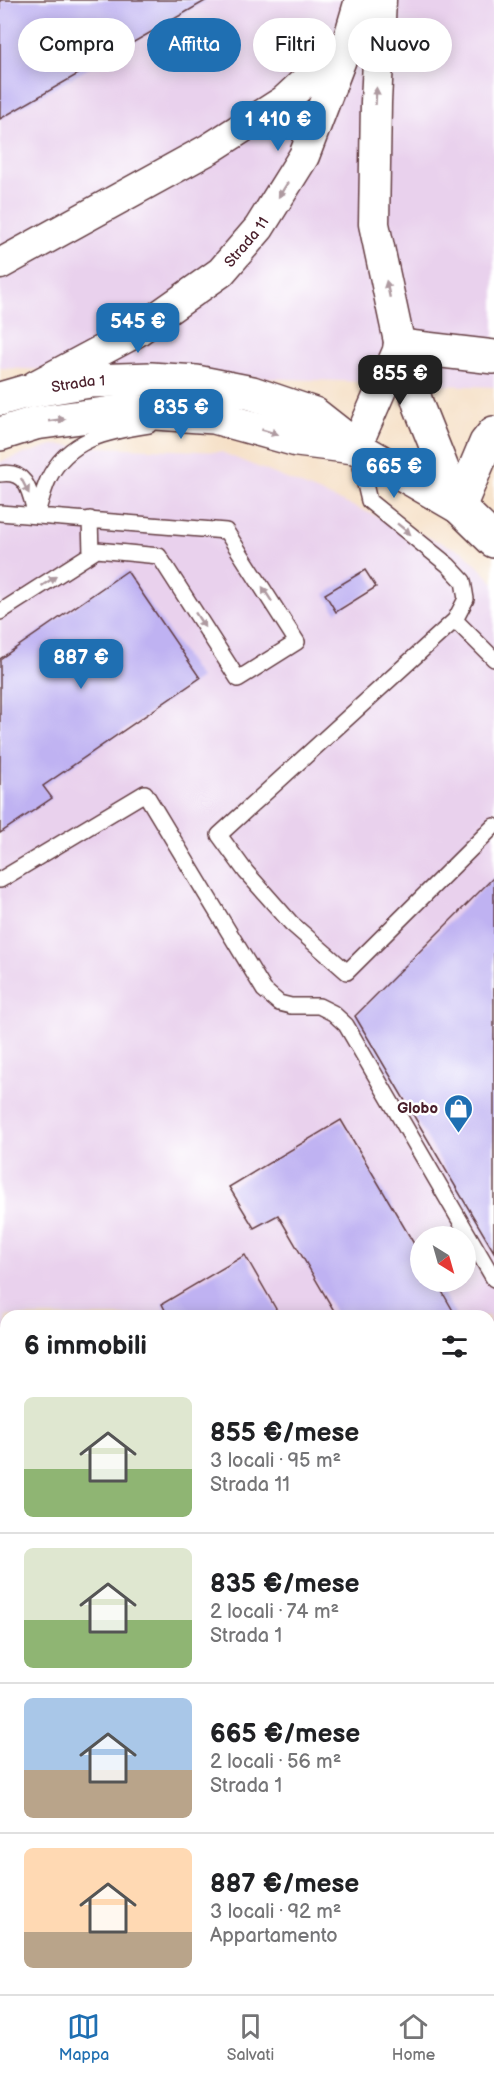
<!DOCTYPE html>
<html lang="it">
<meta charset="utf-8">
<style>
body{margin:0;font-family:"Balsamiq Sans",sans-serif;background:#f6f6f6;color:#202124;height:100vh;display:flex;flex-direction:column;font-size:22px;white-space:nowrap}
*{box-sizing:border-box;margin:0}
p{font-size:20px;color:#757577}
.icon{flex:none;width:33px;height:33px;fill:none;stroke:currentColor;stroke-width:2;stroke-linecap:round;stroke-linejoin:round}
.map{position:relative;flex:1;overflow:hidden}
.drawer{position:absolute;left:0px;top:1310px;width:495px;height:686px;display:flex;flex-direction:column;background:#fff;border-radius:18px 18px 0 0;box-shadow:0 3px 15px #0003}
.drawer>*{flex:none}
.hud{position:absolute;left:18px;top:18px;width:459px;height:54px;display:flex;gap:12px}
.needle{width:39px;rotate:143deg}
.fabs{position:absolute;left:410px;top:1226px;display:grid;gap:12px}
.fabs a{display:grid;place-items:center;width:66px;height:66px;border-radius:50%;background:#fff;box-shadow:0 3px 15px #0003;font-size:30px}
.price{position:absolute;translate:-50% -51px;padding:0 14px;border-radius:12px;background:#1f6fb2;color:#fff;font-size:20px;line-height:39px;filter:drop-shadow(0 2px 3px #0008)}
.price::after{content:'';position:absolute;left:50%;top:36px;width:18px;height:14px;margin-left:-9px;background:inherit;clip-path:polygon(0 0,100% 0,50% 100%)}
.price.active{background:#222;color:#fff}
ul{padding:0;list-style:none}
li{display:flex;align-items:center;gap:18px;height:150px;padding:0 24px}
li+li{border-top:2px solid #e0e0e0}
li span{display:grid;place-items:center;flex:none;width:168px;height:120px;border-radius:9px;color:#555}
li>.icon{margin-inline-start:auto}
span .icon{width:72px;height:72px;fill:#fffc;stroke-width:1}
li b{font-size:26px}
h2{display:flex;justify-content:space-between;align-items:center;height:72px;padding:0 24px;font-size:26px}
.chip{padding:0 21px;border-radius:27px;background:#fff;box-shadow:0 3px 15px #0003;font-size:21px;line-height:54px}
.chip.active{background:#1f6fb2;color:#fff}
.tabs{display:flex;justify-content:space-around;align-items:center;height:84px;border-top:2px solid #e0e0e0;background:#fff;font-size:16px;color:#757577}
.tabs a{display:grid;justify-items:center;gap:3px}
.tabs .active{color:#1f6fb2}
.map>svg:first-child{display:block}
.built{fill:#e9d1ed;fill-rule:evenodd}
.building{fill:#bfb2f2}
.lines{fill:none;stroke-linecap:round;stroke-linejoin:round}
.lane-casing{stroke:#643c42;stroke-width:18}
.street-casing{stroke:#643c42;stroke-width:33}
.secondary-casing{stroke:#643c42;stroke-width:36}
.primary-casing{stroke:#643c42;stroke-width:36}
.highway-casing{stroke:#643c42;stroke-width:36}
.lane{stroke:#fff;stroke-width:15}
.street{stroke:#fff;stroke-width:30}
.secondary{stroke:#fff;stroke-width:33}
.primary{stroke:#fff;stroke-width:33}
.highway{stroke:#fff;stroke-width:33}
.oneway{fill:#ae9aa0}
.labels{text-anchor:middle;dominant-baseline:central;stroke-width:5;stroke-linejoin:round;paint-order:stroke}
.street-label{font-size:15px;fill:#4a1f2b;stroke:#fff}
.poi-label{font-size:15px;font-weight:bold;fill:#4a1f2b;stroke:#fff;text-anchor:end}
</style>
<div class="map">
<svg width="494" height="1994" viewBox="0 0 494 1994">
<rect width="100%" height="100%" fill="#fff"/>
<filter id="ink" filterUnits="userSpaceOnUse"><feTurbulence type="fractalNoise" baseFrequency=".0167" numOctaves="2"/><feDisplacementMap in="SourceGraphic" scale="12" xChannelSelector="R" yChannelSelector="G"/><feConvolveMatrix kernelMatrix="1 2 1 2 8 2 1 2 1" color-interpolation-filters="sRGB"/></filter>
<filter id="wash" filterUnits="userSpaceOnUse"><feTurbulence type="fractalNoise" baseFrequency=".008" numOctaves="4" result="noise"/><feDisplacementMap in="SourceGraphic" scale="24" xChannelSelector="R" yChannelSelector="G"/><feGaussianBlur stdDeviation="1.35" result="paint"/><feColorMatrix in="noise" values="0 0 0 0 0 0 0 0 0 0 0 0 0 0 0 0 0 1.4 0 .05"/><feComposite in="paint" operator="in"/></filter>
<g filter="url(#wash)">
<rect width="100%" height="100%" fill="#f5dec3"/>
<path class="built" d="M0,0H494V387L0,368Z
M53,445L221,452L464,552L494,583V1501L489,1507V1316H6V1975L0,1974V462ZM420,1236H465V1281H420Z
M494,1626V1994H210L213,1989H489V1632Z"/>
<g id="blocks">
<path class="building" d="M0,0H207L0,119Z
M365,570L376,587L336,612L325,594Z
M127,571L200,678L43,786L52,798L0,833V659Z
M494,877V1252L355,1016Z
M341,1120L420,1254V1281H436L456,1316H337L278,1215L254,1228L229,1187Z
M245,1255L280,1316H168L162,1304Z
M494,1818V1906L489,1902V1824Z
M489,1976L494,1978V1994H432L420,1989H489Z"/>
</g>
</g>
<g filter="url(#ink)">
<use href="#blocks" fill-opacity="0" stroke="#643c42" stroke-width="1.5"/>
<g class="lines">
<defs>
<path id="lane" d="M357,450L369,501L448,565L463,581L466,599L455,620L219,835L246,872L291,923L347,972L494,826
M0,474C28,469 30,494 36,516
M0,513L226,531L297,642L238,679L159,556L97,550L0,612
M36,516C40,504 43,491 48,480C67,439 108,431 149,425
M90,519L91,553
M455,620L494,659
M0,880L145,793L264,990L279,1003L291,1006H319L333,1013L346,1025L494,1279"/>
<g id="street">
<path d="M381,0L376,102L374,224L400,346L419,407L459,507"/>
<path d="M0,264L209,149L284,101L344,45"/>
<path id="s1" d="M35,386L136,332L221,272L259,228L304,156L348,41L360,0"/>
<path d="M356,447L400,346"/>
</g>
<g id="secondary">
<path id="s2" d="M0,399L24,392L90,381L151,379L196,382L252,393L314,414L356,447L459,507L494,541"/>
<path d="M0,434L35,423L127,411L214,417L297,440L354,447"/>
</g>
<path id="primary" d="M400,346L494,357
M459,507L486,443L494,433
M489,1559L494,1553
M489,1610L494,1604
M122,1994L127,1989
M164,1994L169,1989"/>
<path id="highway" d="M39,1994L57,1989"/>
</defs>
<use href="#lane" class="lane-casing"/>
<use href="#street" class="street-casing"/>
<use href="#secondary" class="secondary-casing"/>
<use href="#primary" class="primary-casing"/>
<use href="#highway" class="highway-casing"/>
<use href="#lane" class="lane"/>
<use href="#street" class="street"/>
<use href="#secondary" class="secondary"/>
<use href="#primary" class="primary"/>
<use href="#highway" class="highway"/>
</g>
<defs><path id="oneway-solid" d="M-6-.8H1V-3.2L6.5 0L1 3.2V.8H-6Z" transform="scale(1.5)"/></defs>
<g class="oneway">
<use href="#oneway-solid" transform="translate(376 96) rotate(-87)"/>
<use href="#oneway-solid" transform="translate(283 190) rotate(122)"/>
<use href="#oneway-solid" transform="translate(388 289) rotate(-102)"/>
<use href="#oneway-solid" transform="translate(57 420) rotate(-8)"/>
<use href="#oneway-solid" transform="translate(270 432) rotate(16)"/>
<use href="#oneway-solid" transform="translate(25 486) rotate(63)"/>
<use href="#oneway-solid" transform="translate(404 529) rotate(39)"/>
<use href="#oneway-solid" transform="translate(49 581) rotate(-33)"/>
<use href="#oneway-solid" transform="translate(267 594) rotate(-123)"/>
<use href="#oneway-solid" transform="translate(200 620) rotate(57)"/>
</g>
</g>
<defs>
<symbol id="shop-pin" viewBox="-11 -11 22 30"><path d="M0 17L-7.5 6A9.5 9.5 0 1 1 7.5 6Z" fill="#1f6fb2" stroke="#fff"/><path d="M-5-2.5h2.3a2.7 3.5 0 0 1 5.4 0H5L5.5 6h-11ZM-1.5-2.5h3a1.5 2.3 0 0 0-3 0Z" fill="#fff"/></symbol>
</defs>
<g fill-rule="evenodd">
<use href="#shop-pin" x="442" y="1092" width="33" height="45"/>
</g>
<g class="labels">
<g class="street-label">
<text stroke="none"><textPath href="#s1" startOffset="258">Strada 11</textPath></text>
<text stroke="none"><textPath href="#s2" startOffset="80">Strada 1</textPath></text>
</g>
<g class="poi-label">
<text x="438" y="1108">Globo</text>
</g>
</g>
</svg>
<div class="fabs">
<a><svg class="needle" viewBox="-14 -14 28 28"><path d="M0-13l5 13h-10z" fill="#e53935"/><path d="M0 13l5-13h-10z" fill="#757577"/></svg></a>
</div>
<b class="price" style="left:278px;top:152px">1 410 €</b>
<b class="price" style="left:138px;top:354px">545 €</b>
<b class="price active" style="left:400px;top:406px">855 €</b>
<b class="price" style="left:181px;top:440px">835 €</b>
<b class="price" style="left:394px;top:499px">665 €</b>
<b class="price" style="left:81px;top:690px">887 €</b>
<div class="hud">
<a class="chip">Compra</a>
<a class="chip active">Affitta</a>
<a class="chip">Filtri</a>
<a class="chip">Nuovo</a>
</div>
<section class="drawer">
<h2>6 immobili<svg class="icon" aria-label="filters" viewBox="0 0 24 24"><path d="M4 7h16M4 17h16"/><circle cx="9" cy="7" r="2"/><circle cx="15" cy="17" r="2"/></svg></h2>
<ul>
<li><span style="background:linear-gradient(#dfe7d0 60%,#8fb573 0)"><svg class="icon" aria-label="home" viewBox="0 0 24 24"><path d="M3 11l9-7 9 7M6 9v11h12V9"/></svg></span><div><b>855 €/mese</b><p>3 locali · 95 m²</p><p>Strada 11</p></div></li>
<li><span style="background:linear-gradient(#dfe7d0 60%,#8fb573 0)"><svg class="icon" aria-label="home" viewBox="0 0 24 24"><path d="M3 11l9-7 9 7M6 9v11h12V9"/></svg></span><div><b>835 €/mese</b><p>2 locali · 74 m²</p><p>Strada 1</p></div></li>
<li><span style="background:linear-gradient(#a9c7e8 60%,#b9a48a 0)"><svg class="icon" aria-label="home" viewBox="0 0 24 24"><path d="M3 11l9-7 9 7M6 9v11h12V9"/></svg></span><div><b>665 €/mese</b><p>2 locali · 56 m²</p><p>Strada 1</p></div></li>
<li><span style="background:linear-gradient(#ffd9b3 70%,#b9a48a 0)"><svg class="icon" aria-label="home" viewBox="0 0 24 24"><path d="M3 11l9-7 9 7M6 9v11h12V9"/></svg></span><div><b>887 €/mese</b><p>3 locali · 92 m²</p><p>Appartamento</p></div></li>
</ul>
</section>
</div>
<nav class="tabs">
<a class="active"><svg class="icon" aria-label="map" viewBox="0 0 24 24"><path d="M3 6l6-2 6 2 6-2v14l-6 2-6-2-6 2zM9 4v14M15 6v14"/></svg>Mappa</a>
<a><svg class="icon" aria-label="saved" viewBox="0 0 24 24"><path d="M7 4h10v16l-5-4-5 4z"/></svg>Salvati</a>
<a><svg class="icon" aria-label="home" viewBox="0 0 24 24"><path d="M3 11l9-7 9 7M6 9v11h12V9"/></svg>Home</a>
</nav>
